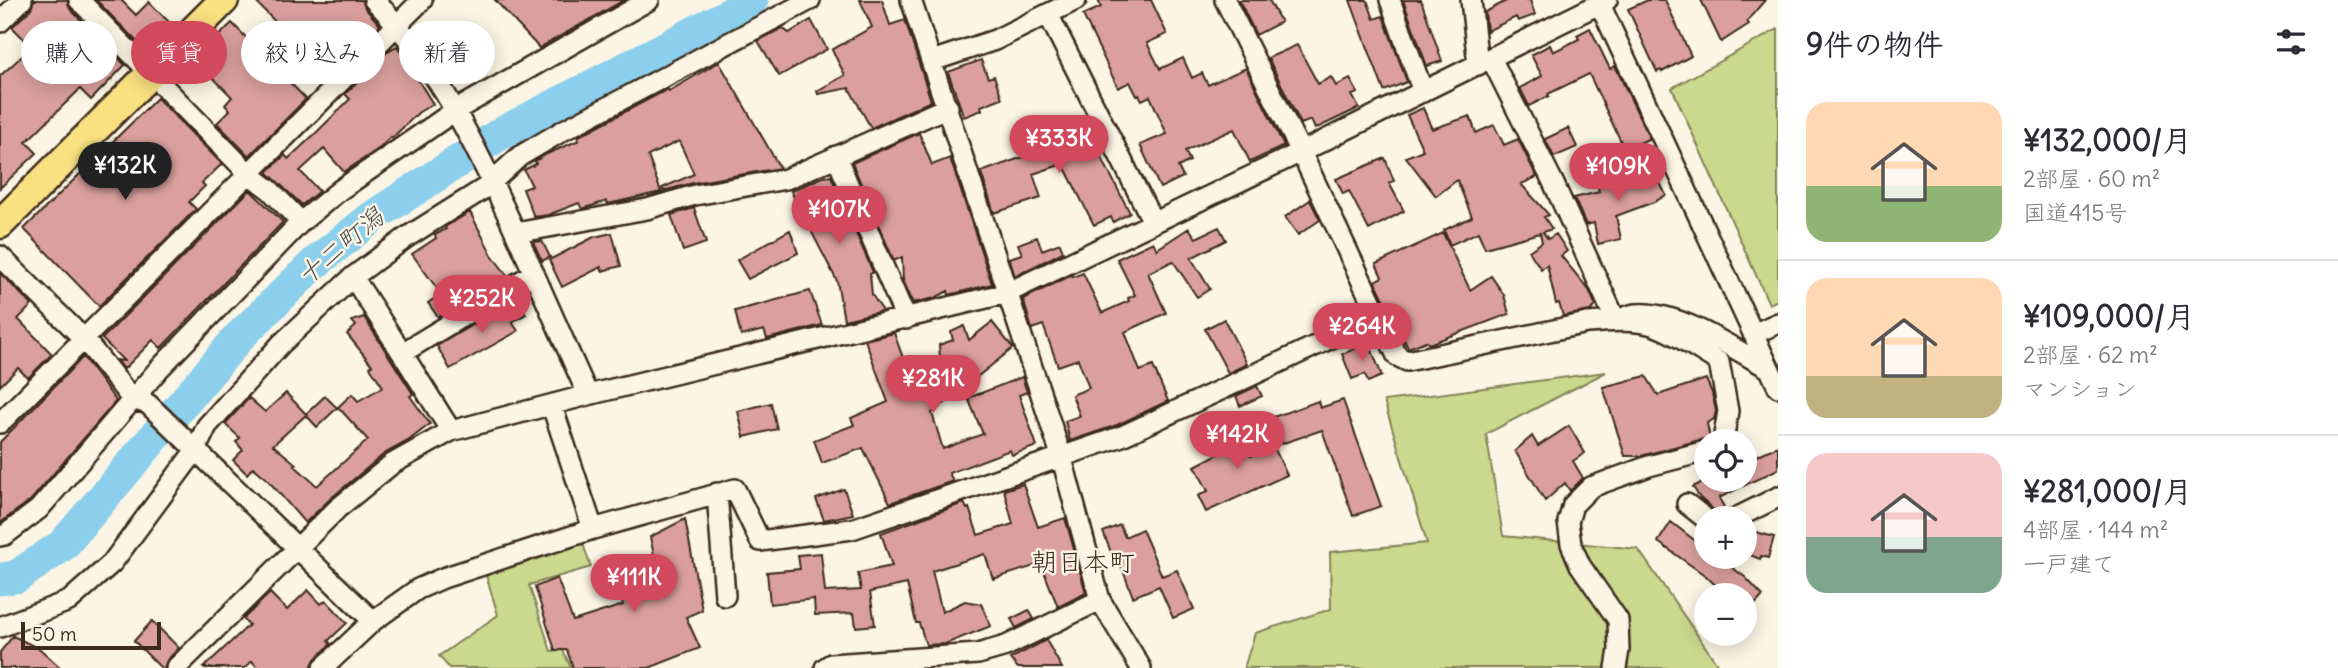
<!DOCTYPE html>
<html lang="ja">
<meta charset="utf-8">
<style>
body{margin:0;font-family:Delius,"Klee One",sans-serif;background:#f7f7f7;color:#2b2b33;height:100vh;display:flex;flex-direction:column;font-size:26px;white-space:nowrap}
*{box-sizing:border-box;margin:0}
p{font-size:23px;color:#7c7c81}
.icon{flex:none;width:38px;height:38px;fill:none;stroke:currentColor;stroke-width:2;stroke-linecap:round;stroke-linejoin:round}
.map{position:relative;flex:1;overflow:hidden}
.sheet{display:flex;flex-direction:column;background:#fff;width:560px}
.sheet>*{flex:none}
.top-card{position:absolute;left:21px;top:21px;width:665px;height:63px;display:flex;gap:14px}
.controls{position:absolute;left:1694px;top:429px;display:grid;gap:14px}
.controls a{display:grid;place-items:center;width:63px;height:63px;border-radius:50%;background:#fff;box-shadow:0 4px 18px #0003;font-size:35px}
.scale{position:absolute;left:21px;bottom:18px;width:140px;box-sizing:border-box;padding-left:7px;border:4px solid #3b2a1e;border-top:0;font-size:19px;line-height:24px;white-space:nowrap;color:#3b2a1e;-webkit-text-stroke:5px #fcf5e5;paint-order:stroke}
.price{position:absolute;translate:-50% -60px;padding:0 16px;border-radius:24px;background:#d1495b;color:#fff;font-size:23px;line-height:46px;filter:drop-shadow(0 2px 4px #0008)}
.price::after{content:'';position:absolute;left:50%;top:42px;width:21px;height:16px;margin-left:-10px;background:inherit;clip-path:polygon(0 0,100% 0,50% 100%)}
.price.current{background:#222;color:#fff}
ul{padding:0;list-style:none}
li{display:flex;align-items:center;gap:21px;height:175px;padding:0 28px}
li+li{border-top:2px solid #e1e1e2}
li span{display:grid;place-items:center;flex:none;width:196px;height:140px;border-radius:21px;color:#555}
li>.icon{margin-inline-start:auto}
span .icon{width:84px;height:84px;fill:#fffc;stroke-width:1}
li b{font-size:30px}
h2{display:flex;justify-content:space-between;align-items:center;height:84px;padding:0 28px;font-size:30px}
.chip{padding:0 24px;border-radius:32px;background:#fff;box-shadow:0 4px 18px #0003;font-size:24px;line-height:63px}
.chip.current{background:#d1495b;color:#fff}
main{display:flex;flex:1;min-height:0}
.map>svg:first-child{display:block}
.green{fill:#cad98d;stroke:#828256;stroke-width:2}
.lines{fill:none;stroke-linecap:round;stroke-linejoin:round}
.river{stroke:#8bcfec;stroke-width:33}
.building{fill:#dba09e;stroke:#3b2a1e;stroke-width:2}
.minor-casing{stroke:#3b2a1e;stroke-width:24}
.highway-casing{stroke:#3b2a1e;stroke-width:33}
.minor{stroke:#fcf5e5;stroke-width:19}
.highway{stroke:#f9e181;stroke-width:28}
.labels{text-anchor:middle;dominant-baseline:central;stroke-width:5;stroke-linejoin:round;paint-order:stroke}
.water-label{font-size:26px;font-style:italic;fill:#4f5352;stroke:#fcf5e5}
.neighbourhood-label{font-size:26px;fill:#3b2a1e;stroke:#fcf5e5}
</style>
<main>
<div class="map">
<svg width="1778" height="668" viewBox="0 0 1778 668">
<rect width="100%" height="100%" fill="#fcf5e5"/>
<filter id="ink" filterUnits="userSpaceOnUse"><feTurbulence type="fractalNoise" baseFrequency=".0143" numOctaves="2"/><feDisplacementMap in="SourceGraphic" scale="14" xChannelSelector="R" yChannelSelector="G"/><feConvolveMatrix kernelMatrix="1 2 1 2 8 2 1 2 1" color-interpolation-filters="sRGB"/></filter>
<g filter="url(#ink)">
<path class="green" d="M1778,29V300L1769,304L1672,88Z
M1606,372L1486,434L1503,536L1638,549L1720,668H1244L1255,633L1331,609L1330,552L1427,543L1384,401Z
M582,541L591,567L529,585L551,651L563,650L571,668H449L439,656L498,615L486,575Z"/>
<g class="lines">
<path class="river" d="M0,579L16,577L63,545L239,337L315,263L374,216L500,134L728,15L752,0"/>
</g>
<path class="building" d="M34,0H67L70,9L125,65L91,100L80,89L26,142L37,153L0,188V76L32,47L12,27L31,9Z
M96,0H121L136,15L149,2L169,22L157,34L154,30L140,45Z
M254,0H362L365,8L380,25L328,76Z
M495,0H624L539,48Z
M860,0H882L890,25L905,20L931,101L871,128L849,88L818,94L817,91L845,75L832,50L872,27Z
M1098,0H1151L1167,34L1147,43L1160,69L1183,58L1192,78L1202,73L1208,85L1246,68L1284,146L1250,162L1234,129L1185,151L1190,161L1178,167L1183,177L1160,188L1140,145L1167,134L1150,96L1142,100L1139,95L1137,96L1130,82L1118,88L1083,15L1101,7Z
M1239,0H1269L1281,22L1256,35Z
M1350,0H1367L1374,19L1383,16L1407,82L1384,91Z
M1403,0H1421L1442,61L1427,66Z
M1508,0H1530L1535,15L1518,21L1516,17L1487,31L1485,12Z
M1648,0H1665L1691,56L1662,72L1661,70L1657,72L1628,9Z
M1701,0H1765L1747,21L1749,24L1721,42Z
M811,20L827,49L779,76L758,41L782,28L789,33Z
M232,23L306,99L249,156L217,123L230,110L225,105L232,97L195,59Z
M1590,28L1610,69L1615,66L1648,135V139L1625,150L1589,74L1548,94L1549,96L1529,106L1520,88L1542,76L1531,55L1550,45L1553,52L1579,39L1577,35Z
M1297,45L1318,84L1331,77L1336,86L1350,79L1358,93L1352,95L1359,108L1315,129L1311,120L1301,124L1268,58Z
M397,46L433,104L419,112L392,138L391,137L381,147L344,172L324,149L300,171L319,191L302,205L267,172L285,155L288,159L318,131L350,99L345,94L389,50Z
M981,60L988,78L994,76L1002,98L981,106L982,110L964,117L948,72Z
M719,62L780,168L693,183L663,191L662,188L694,174L679,141L648,156L661,192L608,204L607,201L582,209L579,203L548,215L534,217L523,189L532,186L524,170L536,164L535,161L547,154L579,140L577,137L668,89L669,91Z
M157,98L222,164L202,183L205,186L189,202L196,209L99,306L24,229Z
M1423,108L1432,129L1470,116L1476,133L1494,125L1504,145L1518,139L1537,177L1521,184L1549,215L1544,217L1552,229L1543,232L1548,239L1556,234L1567,251L1561,256L1589,290L1596,306L1590,311L1563,316L1559,303L1556,304L1547,265L1541,269L1529,251L1542,242L1540,233L1485,248L1478,232L1450,245L1444,230L1472,217L1457,180L1436,196L1406,157L1423,150L1407,115Z
M1067,123L1070,130L1084,123L1130,213L1113,222L1111,217L1094,225L1063,164L1033,174L1041,198L994,213L981,172L1048,148L1042,136Z
M1568,128L1577,147L1554,157L1545,139Z
M919,133L932,165L950,158L992,284L949,295L948,291L935,298L913,303L903,280L902,257L894,261L852,163Z
M1385,158L1394,181L1389,183L1404,211L1369,230L1349,191L1343,194L1336,179Z
M1652,166L1666,195L1654,202L1616,216L1621,239L1598,244L1594,223L1586,225L1574,198L1599,192L1598,187L1642,174Z
M831,176L873,272L870,274L872,295L883,311L844,320L837,281L806,221L813,217L808,207L800,210L791,191L823,177Z
M250,190L283,222L161,348L153,340L124,369L117,360L124,361L102,339L104,337Z
M1310,200L1320,220L1298,235L1285,217Z
M694,208L706,243L683,251L671,215Z
M470,212L493,257L507,275L438,317L428,303L441,294L412,254L436,238L435,235L446,229L445,227Z
M1219,227L1226,240L1191,258L1210,289L1197,297L1173,261L1148,273L1166,313L1125,332L1140,371L1153,366L1168,401L1117,425L1070,441L1065,421L1080,416L1072,395L1089,388L1078,359L1058,366L1043,325L1032,329L1023,299L1072,275L1073,277L1083,273L1102,313L1129,301L1128,298L1135,295L1117,259L1153,242L1157,249L1189,228L1196,238Z
M790,230L798,253L748,279L737,260Z
M612,233L621,266L602,271L601,267L562,287L549,260L594,237Z
M1443,233L1470,290L1491,276L1504,295L1509,314L1429,344L1426,341L1408,348L1375,281L1382,277L1376,264Z
M1037,237L1042,250L1060,243L1063,252L1015,276L1009,258L1022,254L1018,244Z
M542,241L550,257L542,261L533,242Z
M0,273L32,305L18,319L52,354L28,378L18,368L0,386Z
M810,291L822,325L767,339L764,330L741,336L735,311Z
M517,298L526,314L512,322L518,331L450,369L437,346Z
M364,317L413,394L410,396L430,424L408,441L384,454L330,499L305,523L266,478L253,467L247,474L233,460L243,450L236,442L240,438L225,424L249,398L265,412L286,393L306,414L325,396L337,408L317,427L306,415L273,445L296,464L294,465L317,486L368,440L338,407L352,394L358,401L383,387L370,367L372,365L347,334L356,326L352,321Z
M1224,319L1247,364L1228,373L1205,329Z
M992,322L1013,348L932,413L943,449L983,434L968,398L1022,377L1027,392L1019,395L1037,446L1012,455L1010,450L949,473L953,481L890,503L863,448L822,463L814,440L854,425L851,418L888,402L865,340L894,333L907,369L940,358L939,345L953,340L951,332L964,326L969,340Z
M1369,343L1382,376L1368,382L1365,374L1352,379L1342,354Z
M83,357L116,401L31,500L0,523V442Z
M1646,376L1658,395L1706,379L1712,393L1716,411L1714,419L1707,423L1710,439H1703L1641,456H1625L1603,387Z
M1257,386L1262,396L1240,406L1236,396Z
M1343,400L1381,506L1353,516L1322,430L1281,444L1273,417L1318,401L1320,408Z
M771,403L777,429L744,437L738,411Z
M1569,426L1585,453L1573,461L1583,478L1570,491L1565,483L1545,501L1515,451L1532,436L1538,446Z
M1238,428L1251,456L1273,445L1287,475L1206,512L1198,496L1208,491L1195,466L1222,452L1216,437Z
M1778,446V469L1719,498L1724,507L1716,512L1700,498L1693,487L1707,480H1745V461Z
M1023,484L1038,527L1065,518L1068,528L1086,593L1058,607L1041,564L993,579L985,554L932,571L942,612L965,601L981,604L991,626L945,644L926,645L919,623H916L907,584L870,592L875,625L856,627L854,613L815,615L814,599L770,604L767,572L800,569L798,555L821,553L825,592L861,590L858,573L892,566L881,533L964,503L967,509L969,508L978,535L1013,524L1004,490Z
M844,489L853,514L824,520L816,499Z
M685,519L702,610L686,617L700,648L649,668H573L567,650H555L535,587L557,578L573,621L623,605L619,592L659,577L650,537Z
M1671,522L1706,549V556H1716L1745,577L1763,596L1745,615V595H1726L1706,576L1658,542Z
M1120,525L1125,537L1142,529L1162,576L1177,570L1194,609L1173,618L1159,586L1133,597L1119,560L1115,562L1103,532Z
M1745,529L1774,537L1768,558L1761,556L1760,559L1745,553Z
M308,590L321,604L326,600L347,623L328,641L331,644L315,659L311,668H258L252,661L245,668H203L249,625L243,619L270,593L287,610Z
M1029,610L1034,619L1016,628L1011,619Z
M152,621L179,648L167,660L164,668H161L134,641Z
M13,636L40,649L61,668H0V652Z
M1046,640L1062,668H1018L1010,659Z"/>
<g class="lines">
<defs>
<path id="minor" d="M79,0L249,174L270,190L301,222
M374,0C431,58 467,129 501,201C531,265 559,331 588,395
M911,0L1061,455L1100,600L1141,668
M1225,0L1301,152L1397,356L1407,361L1587,323C1607,322 1629,319 1649,324C1673,331 1697,349 1719,362L1728,411L1723,441
M1390,0L1423,92
M1471,0L1478,65
M1598,0L1778,387
M1048,14L1153,222
M0,22L22,0
M1491,58L1553,182L1616,321C1622,319 1630,314 1636,314C1678,310 1734,349 1770,369
M932,61L995,40L1076,0
M836,156L906,319
M516,233L647,209L695,195L786,179L948,107
M0,256L84,339L132,399L148,404L373,621
M353,277L402,353
M1753,334L1778,323
M552,406L593,529
M0,423L422,0
M451,431L402,353L534,273
M717,493L725,596
M1687,504L1706,519
M1736,518L1778,497
M0,536L5,535L39,509L158,370L301,222L340,190L456,110L649,0
M0,627L69,601L112,563L195,451L207,426L281,344L353,277L407,237L485,188L520,156L564,130L810,0
M176,668L338,508L392,464L451,431L588,395L1007,293L1301,152L1607,0
M323,668L373,621L418,589L443,578L593,529L735,489L760,541L852,529L1122,436L1379,316
M825,668L831,664L978,654L1006,646L1100,600
M1616,668L1619,650L1618,620L1580,565L1571,544L1568,522L1573,505L1591,487L1649,466L1706,451"/>
<path id="highway" d="M0,224L224,0"/>
</defs>
<use href="#minor" class="minor-casing"/>
<use href="#highway" class="highway-casing"/>
<use href="#minor" class="minor"/>
<use href="#highway" class="highway"/>
</g>
</g>
<g class="labels">
<g class="water-label">
<text transform="translate(340 246) rotate(-40)">十二町潟</text>
</g>
<g class="neighbourhood-label">
<text x="1083" y="561">朝日本町</text>
</g>
</g>
</svg>
<div class="controls">
<a><svg class="icon" aria-label="locate" viewBox="0 0 24 24"><circle cx="12" cy="12" r="6"/><path d="M12 2v4M12 18v4M2 12h4M18 12h4"/></svg></a>
<a>+</a>
<a>−</a>
</div>
<div class="scale">50 m</div>
<b class="price" style="left:1059px;top:175px">¥333K</b>
<b class="price current" style="left:125px;top:202px">¥132K</b>
<b class="price" style="left:1618px;top:203px">¥109K</b>
<b class="price" style="left:839px;top:246px">¥107K</b>
<b class="price" style="left:482px;top:335px">¥252K</b>
<b class="price" style="left:1362px;top:363px">¥264K</b>
<b class="price" style="left:933px;top:415px">¥281K</b>
<b class="price" style="left:1237px;top:471px">¥142K</b>
<b class="price" style="left:634px;top:614px">¥111K</b>
<div class="top-card">
<a class="chip">購入</a>
<a class="chip current">賃貸</a>
<a class="chip">絞り込み</a>
<a class="chip">新着</a>
</div>
</div>
<section class="sheet">
<h2>9件の物件<svg class="icon" aria-label="filters" viewBox="0 0 24 24"><path d="M4 7h16M4 17h16"/><circle cx="9" cy="7" r="2"/><circle cx="15" cy="17" r="2"/></svg></h2>
<ul>
<li><span style="background:linear-gradient(#ffd9b3 60%,#8fb573 0)"><svg class="icon" aria-label="home" viewBox="0 0 24 24"><path d="M3 11l9-7 9 7M6 9v11h12V9"/></svg></span><div><b>¥132,000/月</b><p>2部屋 · 60 m²</p><p>国道415号</p></div></li>
<li><span style="background:linear-gradient(#ffd9b3 70%,#c2b280 0)"><svg class="icon" aria-label="home" viewBox="0 0 24 24"><path d="M3 11l9-7 9 7M6 9v11h12V9"/></svg></span><div><b>¥109,000/月</b><p>2部屋 · 62 m²</p><p>マンション</p></div></li>
<li><span style="background:linear-gradient(#f6c9c9 60%,#7fa58c 0)"><svg class="icon" aria-label="home" viewBox="0 0 24 24"><path d="M3 11l9-7 9 7M6 9v11h12V9"/></svg></span><div><b>¥281,000/月</b><p>4部屋 · 144 m²</p><p>一戸建て</p></div></li>
</ul>
</section>
</main>
